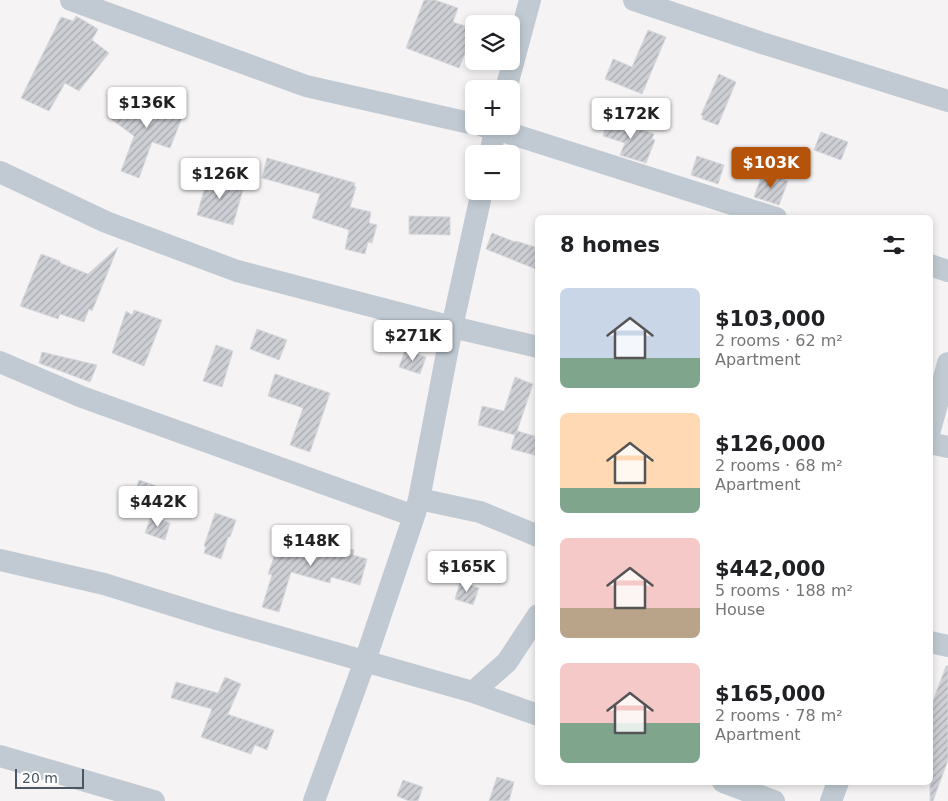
<!DOCTYPE html>
<meta charset="utf-8">
<style>
body{margin:0;font-family:"DejaVu Sans",sans-serif;background:#f2f2f2;color:#202124;height:100vh;display:flex;flex-direction:column;font-size:19px;white-space:nowrap}
*{box-sizing:border-box;margin:0}
p{font-size:16px;color:#757577}
.icon{flex:none;width:28px;height:28px;fill:none;stroke:currentColor;stroke-width:2;stroke-linecap:round;stroke-linejoin:round}
.map{position:relative;flex:1;overflow:hidden}
.details{position:absolute;left:535px;top:215px;width:398px;height:570px;display:flex;flex-direction:column;background:#fff;border-radius:8px;box-shadow:0 2px 8px #0003}
.details>*{flex:none}
.buttons{position:absolute;left:465px;top:15px;display:grid;gap:10px}
.buttons a{display:grid;place-items:center;width:55px;height:55px;border-radius:8px;background:#fff;box-shadow:0 2px 8px #0003;font-size:25px}
.scale{position:absolute;left:15px;bottom:12px;width:69px;box-sizing:border-box;padding-left:5px;border:2px solid #4a5661;border-top:0;font-size:14px;line-height:18px;white-space:nowrap;color:#4a5661;-webkit-text-stroke:4px #fff;paint-order:stroke}
.price{position:absolute;translate:-50% -42px;padding:0 11px;border-radius:5px;background:#fff;color:#222;font-size:16px;line-height:32px;filter:drop-shadow(0 1px 2px #0008)}
.price::after{content:'';position:absolute;left:50%;top:30px;width:15px;height:11px;margin-left:-8px;background:inherit;clip-path:polygon(0 0,100% 0,50% 100%)}
.price.selected{background:#b45309;color:#fff}
ul{padding:0;list-style:none}
li{display:flex;align-items:center;gap:15px;height:125px;padding:0 25px}
li span{display:grid;place-items:center;flex:none;width:140px;height:100px;border-radius:8px;color:#555}
li>.icon{margin-inline-start:auto}
span .icon{width:60px;height:60px;fill:#fffc;stroke-width:1}
li b{font-size:21px}
h2{display:flex;justify-content:space-between;align-items:center;height:60px;padding:0 25px;font-size:21px}
.map>svg:first-child{display:block}
.building{fill:url(#building-hatch);stroke:#d7d9de}
.lines{fill:none;stroke-linecap:round;stroke-linejoin:round}
.minor{stroke:#c1cad2;stroke-width:22}
</style>
<div class="map">
<svg width="948" height="801" viewBox="0 0 948 801">
<defs>
<pattern id="building-hatch" width="6" height="6" patternUnits="userSpaceOnUse" patternTransform="scale(1.25)"><rect width="6" height="6" fill="#cdcfd5"/><path d="M-1 1l2-2M0 6l6-6M5 7l2-2" fill="none" stroke="#a8abb0"/></pattern>
</defs>
<rect width="100%" height="100%" fill="#f5f3f3"/>
<path class="building" d="M424,0H435L458,8L453,22L474,29V31L459,68L406,48Z
M76,16L98,29L92,40L109,53L79,91L65,83L49,111L21,98L61,17L73,21Z
M648,30L666,37L642,94L605,79L613,59L632,67Z
M719,74L736,82L718,125L702,119L703,116L701,115Z
M149,93L185,110L170,148L152,142L139,178L121,171L134,136L107,116L118,101L138,116Z
M608,118L654,134L652,139L655,140L646,163L620,155L625,143L603,136Z
M821,132L848,142L841,160L814,150Z
M697,156L724,165L718,184L691,175Z
M267,158L355,183L354,186L356,187L350,207L371,212L369,223L377,225L372,243L368,242L365,254L345,249L349,230L312,218L320,194L262,178Z
M763,172L788,181L779,205L754,197Z
M208,176L244,186L233,225L197,215Z
M409,216L450,217V235L409,234Z
M492,233L515,242L516,241L538,248V270L486,249Z
M118,247L92,311L89,309L84,322L60,314L58,319L20,306L41,254L60,261V263L88,274Z
M134,310L162,320L144,366L112,353L126,311L132,315Z
M257,329L287,340L279,360L250,349Z
M216,345L233,351L222,387L203,381Z
M405,350L426,357L420,374L399,367Z
M42,352L97,365L90,382L39,363Z
M275,374L330,393L310,452L290,445L303,408L268,396Z
M515,377L533,384L517,431L538,437V456L511,449L515,435L478,425L482,406L504,411Z
M139,480L165,489L159,506L133,498Z
M215,513L236,520L230,537H228L221,559L204,553L206,547L204,546Z
M151,516L170,523L165,540L145,533Z
M284,538L295,541L296,538L354,550L353,555L367,559L360,585L331,577L330,583L291,572L279,612L262,607L272,575L268,574L274,557L277,558Z
M460,582L479,588L473,605L455,599Z
M946,666H948V760L933,801H930V709Z
M225,677L241,684L228,714H227L274,730L267,750L255,745L251,754L201,737L212,709L171,698L176,682L218,693Z
M497,777L514,782L509,801H489Z
M403,780L423,787L418,801H409L397,796Z"/>
<g class="lines">
<path class="minor" d="M71,0L306,86L474,124
M634,0L765,44L948,101
M506,89L530,0
M483,126L496,129L776,218
M490,154L496,126
M0,172L106,222L237,271L452,327L538,347
M930,265L948,271
M0,362L82,397L414,516
M930,430L948,363
M930,443L948,447
M419,499L480,512L538,536
M0,560L104,584L220,620L473,692L538,715
M930,642L948,646
M473,692L507,662L538,615
M0,756L154,801
M723,782L774,801
M314,801L365,661L414,516L419,499L452,327L482,191
M831,801L838,782"/>
</g>
</svg>
<div class="buttons">
<a><svg class="icon" aria-label="layers" viewBox="0 0 24 24"><path d="M12 4l9 5-9 5-9-5zM3 14l9 5 9-5"/></svg></a>
<a>+</a>
<a>−</a>
</div>
<div class="scale">20 m</div>
<b class="price" style="left:147px;top:129px">$136K</b>
<b class="price" style="left:631px;top:140px">$172K</b>
<b class="price selected" style="left:771px;top:189px">$103K</b>
<b class="price" style="left:220px;top:200px">$126K</b>
<b class="price" style="left:413px;top:362px">$271K</b>
<b class="price" style="left:158px;top:528px">$442K</b>
<b class="price" style="left:311px;top:567px">$148K</b>
<b class="price" style="left:467px;top:593px">$165K</b>
<section class="details">
<h2>8 homes<svg class="icon" aria-label="filters" viewBox="0 0 24 24"><path d="M4 7h16M4 17h16"/><circle cx="9" cy="7" r="2"/><circle cx="15" cy="17" r="2"/></svg></h2>
<ul>
<li><span style="background:linear-gradient(#c9d6e8 70%,#7fa58c 0)"><svg class="icon" aria-label="home" viewBox="0 0 24 24"><path d="M3 11l9-7 9 7M6 9v11h12V9"/></svg></span><div><b>$103,000</b><p>2 rooms · 62 m²</p><p>Apartment</p></div></li>
<li><span style="background:linear-gradient(#ffd9b3 75%,#7fa58c 0)"><svg class="icon" aria-label="home" viewBox="0 0 24 24"><path d="M3 11l9-7 9 7M6 9v11h12V9"/></svg></span><div><b>$126,000</b><p>2 rooms · 68 m²</p><p>Apartment</p></div></li>
<li><span style="background:linear-gradient(#f6c9c9 70%,#b9a48a 0)"><svg class="icon" aria-label="home" viewBox="0 0 24 24"><path d="M3 11l9-7 9 7M6 9v11h12V9"/></svg></span><div><b>$442,000</b><p>5 rooms · 188 m²</p><p>House</p></div></li>
<li><span style="background:linear-gradient(#f6c9c9 60%,#7fa58c 0)"><svg class="icon" aria-label="home" viewBox="0 0 24 24"><path d="M3 11l9-7 9 7M6 9v11h12V9"/></svg></span><div><b>$165,000</b><p>2 rooms · 78 m²</p><p>Apartment</p></div></li>
</ul>
</section>
</div>
